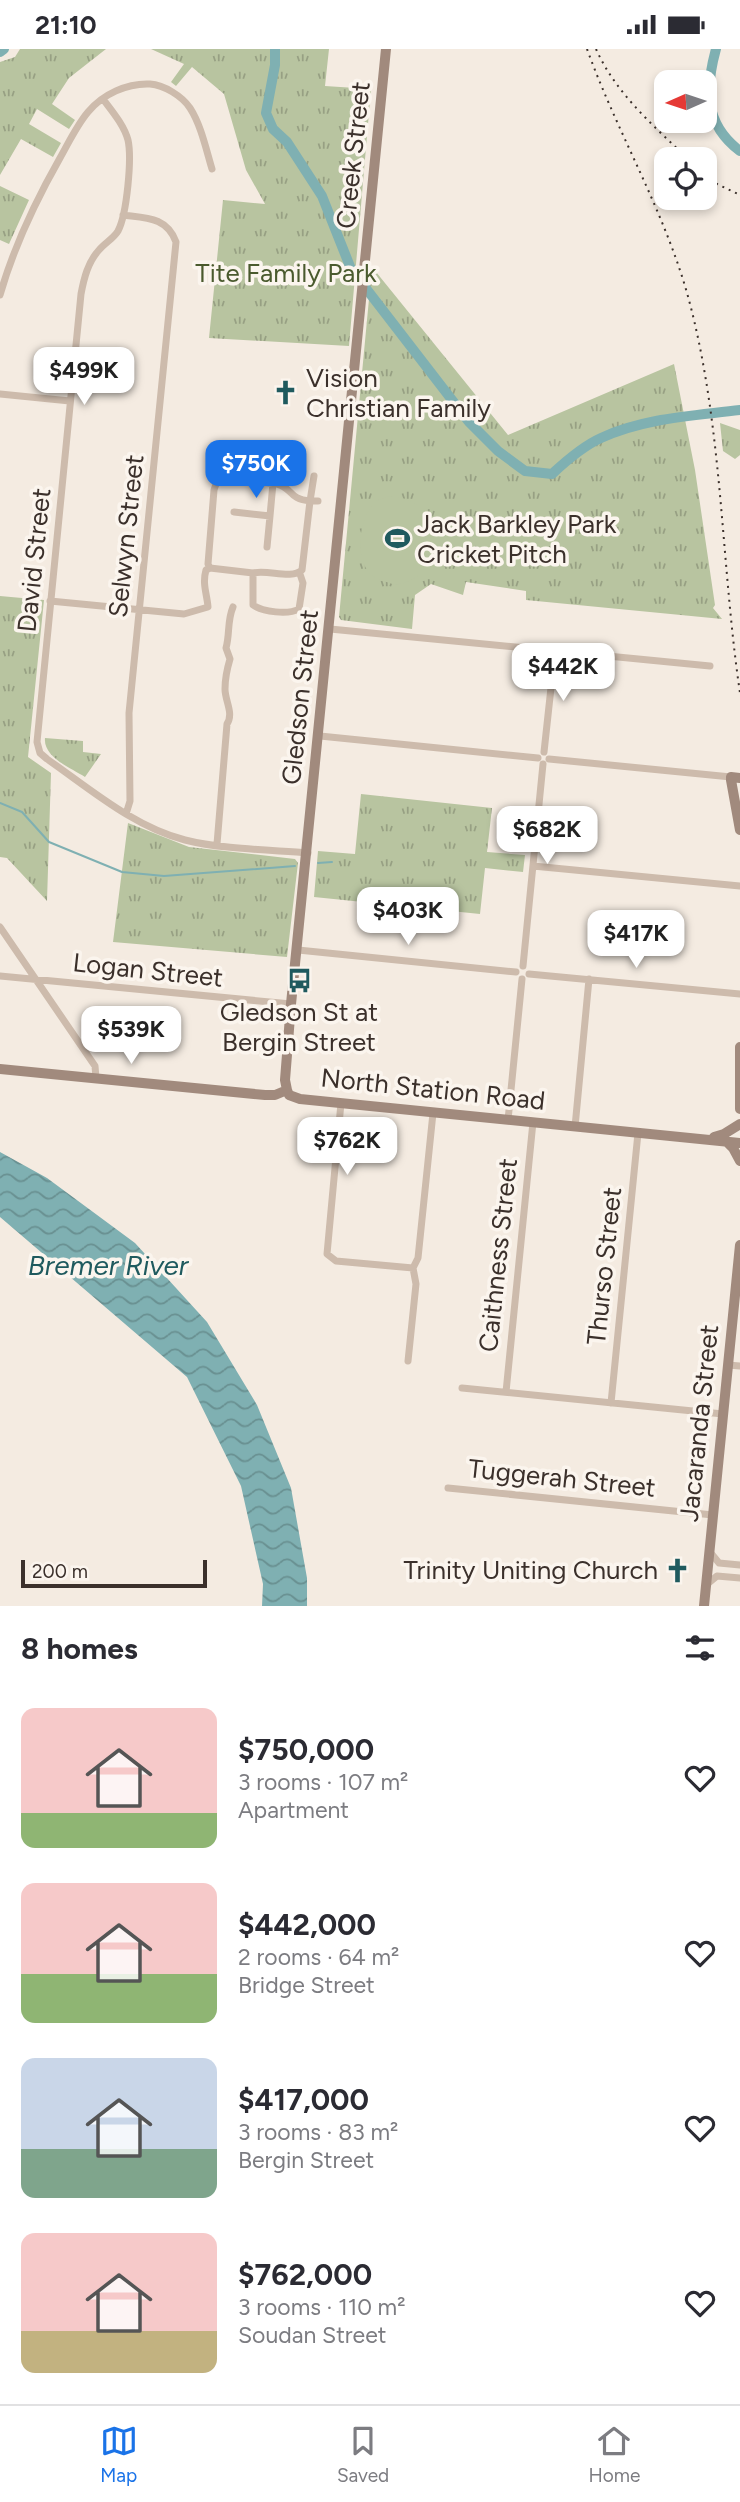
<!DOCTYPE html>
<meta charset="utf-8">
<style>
body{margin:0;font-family:Figtree,sans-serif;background:#f2f2f3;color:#2b2b33;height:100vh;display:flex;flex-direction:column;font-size:26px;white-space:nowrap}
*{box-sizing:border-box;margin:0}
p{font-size:23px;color:#7c7c81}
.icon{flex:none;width:38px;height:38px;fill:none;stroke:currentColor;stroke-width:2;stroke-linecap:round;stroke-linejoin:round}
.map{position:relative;height:1557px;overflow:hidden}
.drawer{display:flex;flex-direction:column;background:#fff;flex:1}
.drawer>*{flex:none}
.needle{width:46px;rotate:267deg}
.fabs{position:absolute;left:654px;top:21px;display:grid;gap:14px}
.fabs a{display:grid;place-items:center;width:63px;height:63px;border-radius:14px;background:#fff;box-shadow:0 4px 10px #0003;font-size:35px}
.scale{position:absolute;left:21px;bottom:18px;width:186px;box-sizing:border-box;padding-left:7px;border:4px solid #3b302b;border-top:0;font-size:19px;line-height:24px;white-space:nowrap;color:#3b302b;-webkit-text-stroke:5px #fbf5ee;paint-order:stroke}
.price{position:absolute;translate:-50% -60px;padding:0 16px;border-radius:14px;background:#fff;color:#222;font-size:23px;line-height:46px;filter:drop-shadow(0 2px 4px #0008)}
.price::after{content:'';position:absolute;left:50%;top:42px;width:21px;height:16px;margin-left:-10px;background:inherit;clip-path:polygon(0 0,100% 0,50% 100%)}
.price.current{background:#1a73e8;color:#fff}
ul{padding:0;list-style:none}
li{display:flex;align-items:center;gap:21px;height:175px;padding:0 21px}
li span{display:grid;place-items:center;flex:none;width:196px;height:140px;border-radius:14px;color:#555}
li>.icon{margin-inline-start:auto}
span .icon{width:84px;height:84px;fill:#fffc;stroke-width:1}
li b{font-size:30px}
h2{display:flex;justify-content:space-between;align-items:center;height:84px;padding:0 21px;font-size:30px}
.status{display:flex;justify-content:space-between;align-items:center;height:49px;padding:0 35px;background:#fff;direction:ltr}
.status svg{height:19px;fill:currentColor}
.menu{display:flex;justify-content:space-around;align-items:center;height:98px;border-top:2px solid #e1e1e2;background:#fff;font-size:19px;color:#7c7c81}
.menu a{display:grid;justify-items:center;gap:4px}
.menu .current{color:#1a73e8}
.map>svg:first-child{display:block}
.park{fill:url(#park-tufts)}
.pitch{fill:#b8c4a0}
.water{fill:url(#water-waves)}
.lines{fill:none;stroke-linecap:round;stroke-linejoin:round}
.stream{stroke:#7fb0b2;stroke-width:2}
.river{stroke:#7fb0b2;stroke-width:10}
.street{stroke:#cdbbac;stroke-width:7}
.secondary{stroke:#a18a7d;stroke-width:10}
.rail{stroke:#3b302b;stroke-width:2;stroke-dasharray:2 5;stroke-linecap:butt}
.labels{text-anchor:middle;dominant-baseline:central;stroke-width:7;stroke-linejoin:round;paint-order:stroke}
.street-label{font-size:26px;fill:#3b302b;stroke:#fbf5ee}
.park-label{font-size:26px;fill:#4a5a2e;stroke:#fbf5ee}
.poi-label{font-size:26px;fill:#3b302b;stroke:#fbf5ee;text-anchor:start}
.water-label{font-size:28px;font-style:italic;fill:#1f5a5e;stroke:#fbf5ee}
</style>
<div class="status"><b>21:10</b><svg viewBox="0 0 49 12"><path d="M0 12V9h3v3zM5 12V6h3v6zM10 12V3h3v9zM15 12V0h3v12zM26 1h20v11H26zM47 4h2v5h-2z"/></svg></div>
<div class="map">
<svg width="740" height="1557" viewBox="0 0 740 1557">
<defs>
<pattern id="park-tufts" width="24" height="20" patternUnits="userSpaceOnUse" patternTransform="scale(1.75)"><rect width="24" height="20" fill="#b8c4a0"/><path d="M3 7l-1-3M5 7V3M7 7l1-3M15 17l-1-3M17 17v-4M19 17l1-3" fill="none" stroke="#97a083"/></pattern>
<pattern id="water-waves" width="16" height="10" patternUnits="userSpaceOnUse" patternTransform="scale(1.75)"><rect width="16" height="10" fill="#7fb0b2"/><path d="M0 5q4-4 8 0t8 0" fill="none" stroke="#699091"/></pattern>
</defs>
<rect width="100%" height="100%" fill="#f4ebe1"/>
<path class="park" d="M20,0H106L69,29L52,55L75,71L69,80L37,60L29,75L61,94L53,108L21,90L0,126V13L15,8Z
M151,0H329L325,37L371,40L349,297L209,289L223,151L265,155L246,121L224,45L192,18L176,37L171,33L184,15Z
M0,137L29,151L9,195L0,191Z
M372,218L508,386L674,315L695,421L715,556L713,559L722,570L526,551V542L466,533L463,546L431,535L415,546L412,580L341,571L339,568Z
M720,374L740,381V406L735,410L723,402Z
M0,547L44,551L28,708L51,724L47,852L7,809L0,808Z
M45,689L83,692V703L101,705L85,728C71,719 43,708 45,689Z
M361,745L492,759L487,803L525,806L523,823L485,819L480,865L314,848L318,802L355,805Z
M128,774L189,798L295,810L298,814L287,908L113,893Z"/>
<path class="pitch" d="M390,447C402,448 412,451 421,459C429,465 431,474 432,484C436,511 423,532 395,536C388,533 376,531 370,525C354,507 359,470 375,453C379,450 385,449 390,447Z"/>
<path class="water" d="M0,1103L47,1129L135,1194L207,1273L257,1356L291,1439L307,1529V1557H262L263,1535L241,1437L187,1328L0,1168Z"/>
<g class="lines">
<path class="stream" d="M0,754L22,763L49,793L122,823L164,827L295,817
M318,814L332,813"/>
<path class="river" d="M275,0V16L266,64L273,80L287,93L322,147L351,220L469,373L498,402L525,422L552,425C567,411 583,397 601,389C644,369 693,367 740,361
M716,0C705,40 704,75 740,102
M0,3L4,0"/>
<path class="street" d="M103,50C112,62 124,76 128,91C132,109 127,165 118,182C114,189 105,194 99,201C88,213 84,229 81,245L37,693L40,704L47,710C90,740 134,778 185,791C220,800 271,801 308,804
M123,166C146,169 167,168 176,193L129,664L130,752L126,765
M0,246C14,197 35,153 60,109C69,93 77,76 88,63C103,45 127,34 150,35C164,36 182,47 190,59C201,76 206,100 212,120
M0,345L70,352
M234,463L270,467L273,434
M267,498L270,467
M253,524L210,519L208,515L214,441L217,432L225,428L277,435C293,439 288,450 310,452L314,427
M300,525L303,534L299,560C288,566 263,563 253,556V524C268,520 291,531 302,521L310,452H318
M50,552L184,565L208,558C207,545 202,535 206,521L210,519
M330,580L710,617
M320,687L538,709
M544,703L555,602
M549,710L731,728
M217,795L227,675C234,664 225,652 225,640C225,629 227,620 230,610L226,599C230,585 227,572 233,558
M533,817L740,837
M0,878L95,1017L96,1029
M298,901L516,923
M523,917L543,715
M529,925L740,945
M0,927L291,955
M341,1054L327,1205L336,1212L413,1219
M508,1071L522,930
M575,1078L589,930
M408,1312L416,1235L413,1219L418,1209L433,1064
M728,1316L740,1317
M462,1339L723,1365
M506,1343L533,1073
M611,1354L638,1084
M448,1439L713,1466
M710,1503L719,1514L740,1516
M706,1536L717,1527L740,1529"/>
<path class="secondary" d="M740,729L731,728V731L740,781
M740,998V1060
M0,1020L265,1046H275L287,1041
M287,1041L285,1031L291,955L386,0
M287,1041L289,1046L300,1050L740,1094
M714,1088L724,1085L740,1075
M726,1092L733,1099L740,1112
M704,1557L740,1196"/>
<path class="rail" d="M587,0C618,86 667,166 690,255C723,382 721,515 740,644
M596,0C616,45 654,77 688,110
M705,126L715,134L740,146"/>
</g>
<defs>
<symbol id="church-bare" viewBox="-9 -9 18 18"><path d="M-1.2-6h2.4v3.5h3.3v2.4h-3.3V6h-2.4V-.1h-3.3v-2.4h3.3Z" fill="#1f5a5e" stroke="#fbf5ee" stroke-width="2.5" paint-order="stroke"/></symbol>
<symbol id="stadium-bare" viewBox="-9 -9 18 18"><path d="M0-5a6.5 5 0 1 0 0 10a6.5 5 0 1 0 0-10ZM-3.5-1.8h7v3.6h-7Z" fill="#1f5a5e" stroke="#fbf5ee" stroke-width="2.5" paint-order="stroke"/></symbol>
<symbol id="bus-bare" viewBox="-9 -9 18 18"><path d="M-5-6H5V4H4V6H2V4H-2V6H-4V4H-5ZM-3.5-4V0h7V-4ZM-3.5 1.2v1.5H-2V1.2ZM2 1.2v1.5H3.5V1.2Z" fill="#1f5a5e" stroke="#fbf5ee" stroke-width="2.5" paint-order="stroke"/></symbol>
</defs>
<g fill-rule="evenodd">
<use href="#church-bare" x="268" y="326" width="35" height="35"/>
<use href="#stadium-bare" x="380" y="472" width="35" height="35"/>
<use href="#bus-bare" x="282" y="914" width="35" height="35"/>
<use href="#church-bare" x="660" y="1504" width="35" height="35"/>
</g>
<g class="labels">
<g class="street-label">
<text transform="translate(353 106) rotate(-84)">Creek Street</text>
<text transform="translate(126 487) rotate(-84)">Selwyn Street</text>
<text transform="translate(34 511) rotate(-84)">David Street</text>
<text transform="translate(300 648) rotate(-84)">Gledson Street</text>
<text transform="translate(148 921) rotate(6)">Logan Street</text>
<text transform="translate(433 1040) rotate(6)">North Station Road</text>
<text transform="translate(498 1206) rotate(-84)">Caithness Street</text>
<text transform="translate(604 1217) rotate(-84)">Thurso Street</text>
<text transform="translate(699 1374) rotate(-84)">Jacaranda Street</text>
<text transform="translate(562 1429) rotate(6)">Tuggerah Street</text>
</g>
<g class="park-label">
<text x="286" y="224">Tite Family Park</text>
</g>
<g class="poi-label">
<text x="306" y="329">Vision<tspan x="306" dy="30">Christian Family</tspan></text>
<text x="417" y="475">Jack Barkley Park<tspan x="417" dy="30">Cricket Pitch</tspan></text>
<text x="299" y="963" text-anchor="middle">Gledson St at<tspan x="299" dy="30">Bergin Street</tspan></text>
<text x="658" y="1521" text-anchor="end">Trinity Uniting Church</text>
</g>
<g class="water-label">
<text x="108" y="1216">Bremer River</text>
</g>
</g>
</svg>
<div class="fabs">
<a><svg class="needle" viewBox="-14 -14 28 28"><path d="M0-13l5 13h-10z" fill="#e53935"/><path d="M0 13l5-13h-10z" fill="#7c7c81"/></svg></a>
<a><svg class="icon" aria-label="locate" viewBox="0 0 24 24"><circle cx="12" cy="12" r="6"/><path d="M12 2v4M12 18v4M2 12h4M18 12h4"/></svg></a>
</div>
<div class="scale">200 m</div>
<b class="price" style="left:84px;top:358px">$499K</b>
<b class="price current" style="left:256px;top:451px">$750K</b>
<b class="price" style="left:563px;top:654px">$442K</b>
<b class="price" style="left:547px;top:817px">$682K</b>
<b class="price" style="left:408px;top:898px">$403K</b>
<b class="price" style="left:636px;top:921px">$417K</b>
<b class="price" style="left:131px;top:1017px">$539K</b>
<b class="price" style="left:347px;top:1128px">$762K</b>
</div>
<section class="drawer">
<h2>8 homes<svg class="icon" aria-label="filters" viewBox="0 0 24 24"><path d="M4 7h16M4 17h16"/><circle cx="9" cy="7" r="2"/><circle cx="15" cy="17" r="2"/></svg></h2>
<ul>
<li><span style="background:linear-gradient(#f6c9c9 75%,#8fb573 0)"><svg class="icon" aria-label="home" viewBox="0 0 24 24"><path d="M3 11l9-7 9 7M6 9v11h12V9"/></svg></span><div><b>$750,000</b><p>3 rooms · 107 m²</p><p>Apartment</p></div><svg class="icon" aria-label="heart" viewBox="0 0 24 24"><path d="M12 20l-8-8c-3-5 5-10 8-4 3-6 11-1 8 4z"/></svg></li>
<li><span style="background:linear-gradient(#f6c9c9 65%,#8fb573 0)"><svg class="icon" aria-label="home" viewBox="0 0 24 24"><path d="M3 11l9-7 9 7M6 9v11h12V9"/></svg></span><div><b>$442,000</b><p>2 rooms · 64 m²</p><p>Bridge Street</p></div><svg class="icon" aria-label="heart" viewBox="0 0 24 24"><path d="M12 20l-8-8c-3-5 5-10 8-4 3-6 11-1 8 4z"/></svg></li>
<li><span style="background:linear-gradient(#c9d6e8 65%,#7fa58c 0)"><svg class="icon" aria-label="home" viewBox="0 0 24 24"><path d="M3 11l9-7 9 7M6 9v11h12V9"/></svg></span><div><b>$417,000</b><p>3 rooms · 83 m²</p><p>Bergin Street</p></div><svg class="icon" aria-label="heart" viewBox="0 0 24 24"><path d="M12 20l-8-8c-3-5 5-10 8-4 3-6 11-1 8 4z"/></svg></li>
<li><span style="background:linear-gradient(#f6c9c9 70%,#c2b280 0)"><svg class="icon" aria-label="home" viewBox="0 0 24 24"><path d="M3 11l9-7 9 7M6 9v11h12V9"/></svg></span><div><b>$762,000</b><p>3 rooms · 110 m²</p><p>Soudan Street</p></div><svg class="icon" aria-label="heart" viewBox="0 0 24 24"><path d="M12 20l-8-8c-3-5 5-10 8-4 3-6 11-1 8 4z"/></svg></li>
</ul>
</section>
<nav class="menu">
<a class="current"><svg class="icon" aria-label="map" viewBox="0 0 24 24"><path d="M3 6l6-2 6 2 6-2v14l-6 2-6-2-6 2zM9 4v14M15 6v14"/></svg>Map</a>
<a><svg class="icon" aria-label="saved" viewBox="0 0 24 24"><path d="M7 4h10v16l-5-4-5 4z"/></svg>Saved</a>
<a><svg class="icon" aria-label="home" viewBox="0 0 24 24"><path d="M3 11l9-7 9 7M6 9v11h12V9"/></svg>Home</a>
</nav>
